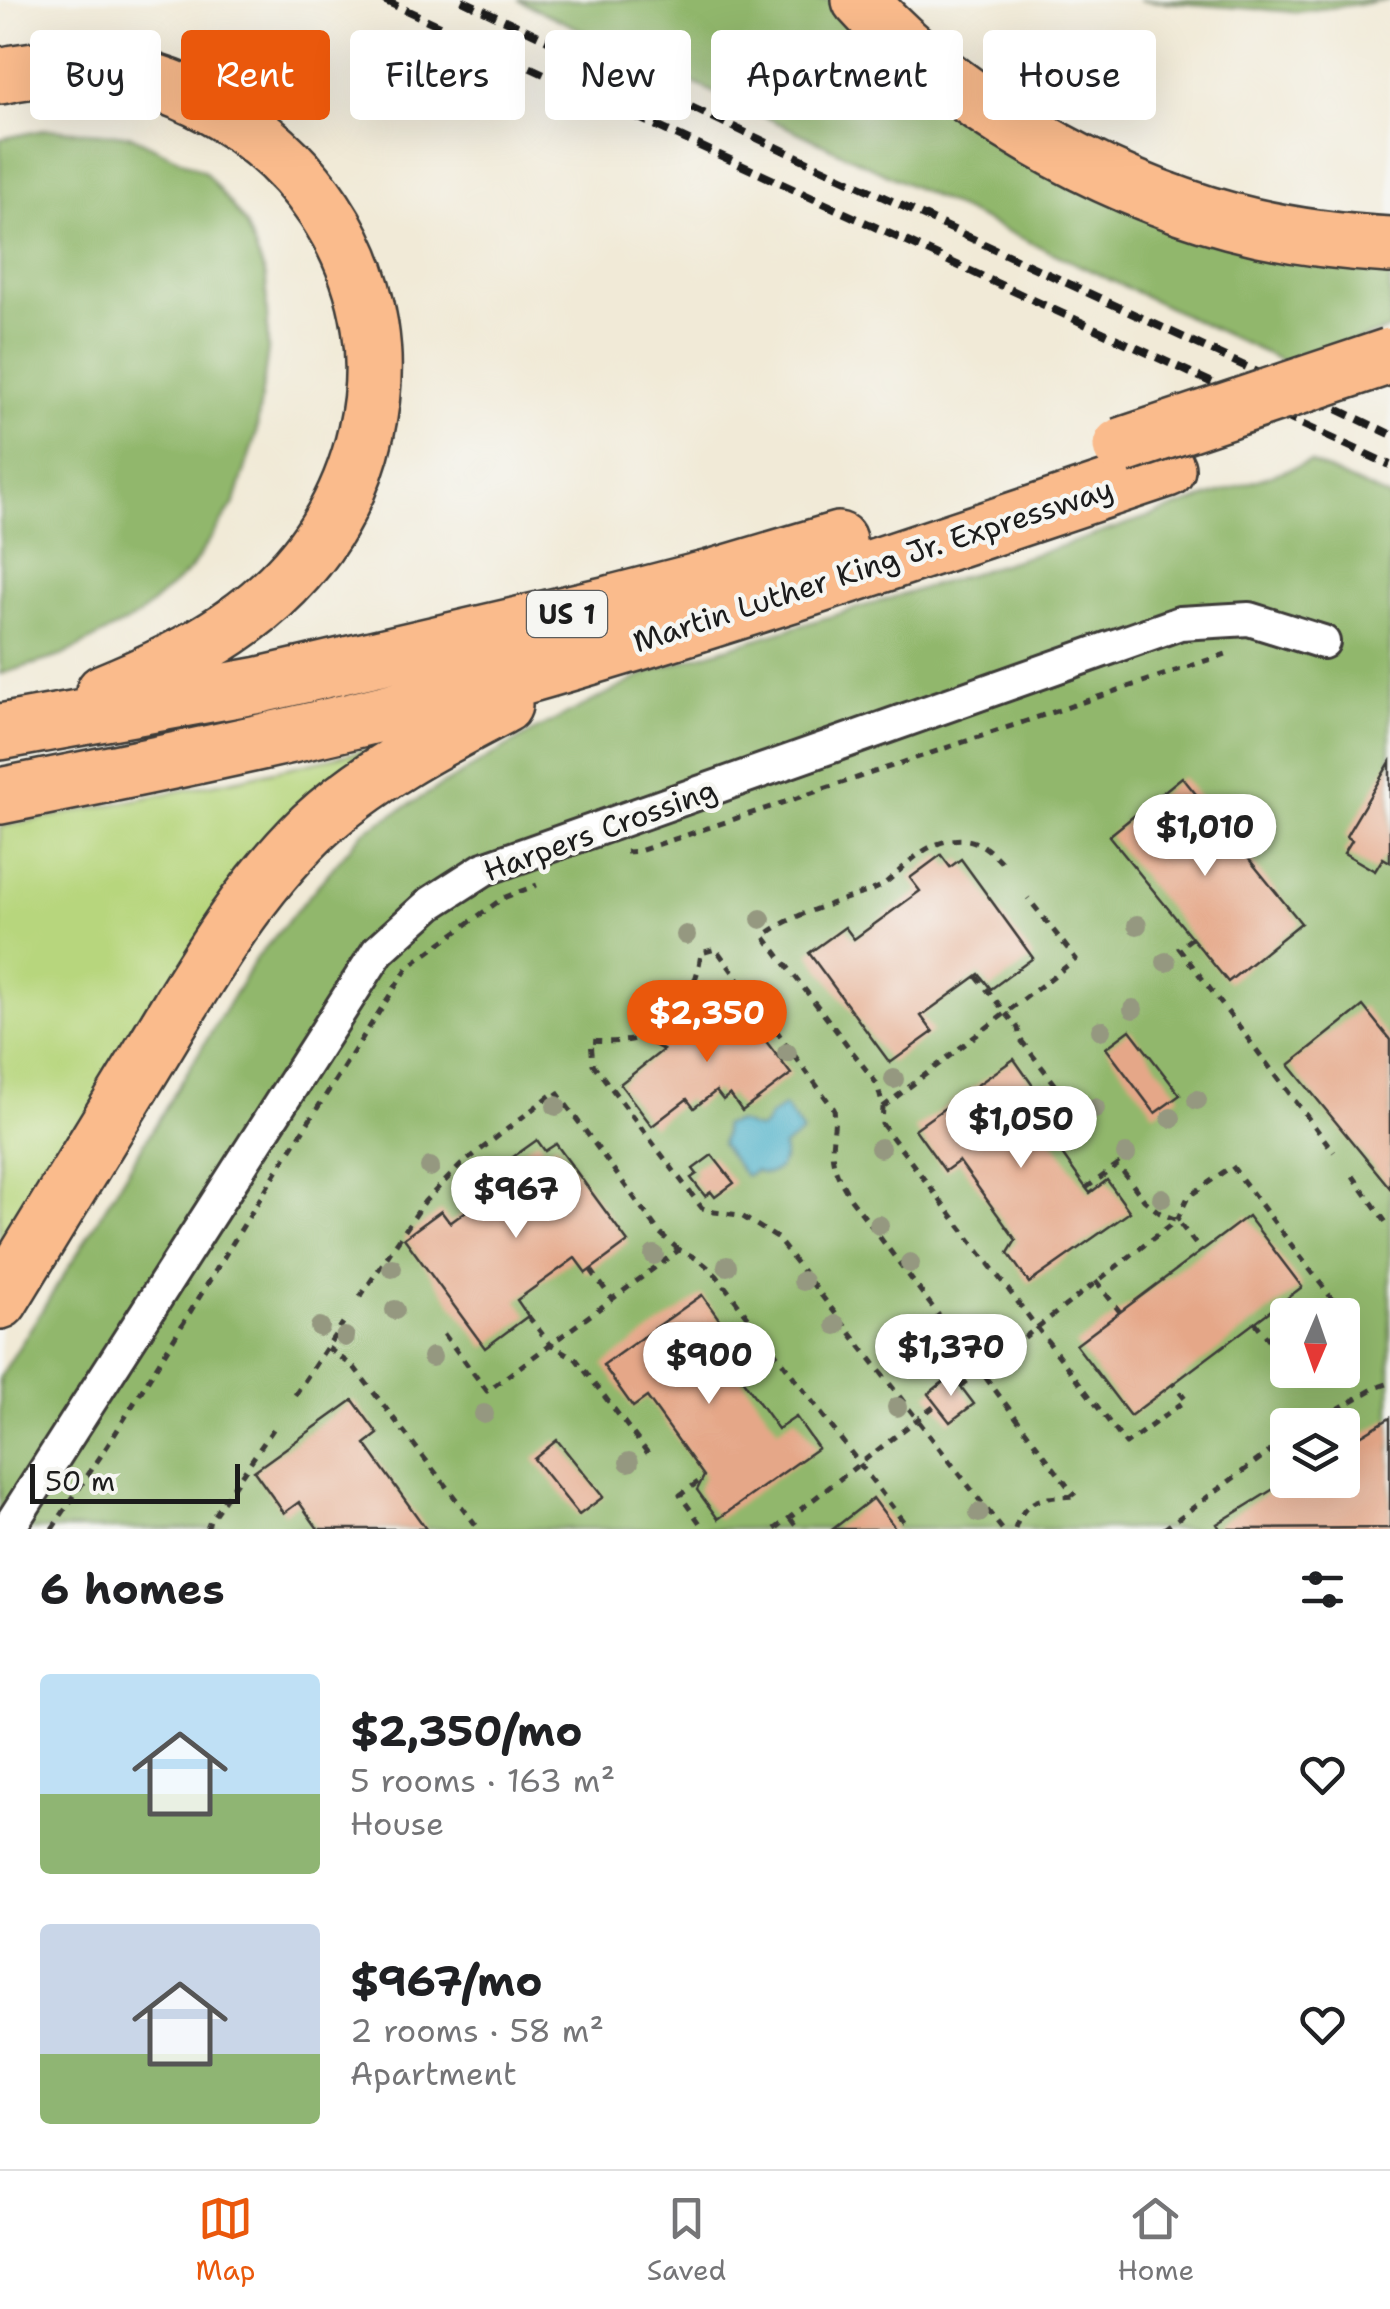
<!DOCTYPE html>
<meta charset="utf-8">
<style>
body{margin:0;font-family:"Shantell Sans",sans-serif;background:#f6f6f6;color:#202124;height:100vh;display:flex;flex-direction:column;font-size:38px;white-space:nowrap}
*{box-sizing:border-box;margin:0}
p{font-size:32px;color:#757577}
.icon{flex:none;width:55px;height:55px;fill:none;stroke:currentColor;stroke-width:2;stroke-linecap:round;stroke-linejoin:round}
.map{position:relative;height:1529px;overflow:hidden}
.panel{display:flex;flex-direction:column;background:#fff;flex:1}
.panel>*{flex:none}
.hud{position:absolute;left:30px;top:30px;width:1330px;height:90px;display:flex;gap:20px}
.needle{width:65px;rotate:182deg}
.controls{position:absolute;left:1270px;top:1298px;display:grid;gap:20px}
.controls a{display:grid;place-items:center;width:90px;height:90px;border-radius:10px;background:#fff;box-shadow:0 10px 40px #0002;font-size:50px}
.scale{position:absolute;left:30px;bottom:25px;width:210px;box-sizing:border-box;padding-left:10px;border:5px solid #1c1c1c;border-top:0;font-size:28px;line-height:35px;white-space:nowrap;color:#1c1c1c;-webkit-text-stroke:8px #f6f6f2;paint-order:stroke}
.price{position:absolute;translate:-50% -85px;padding:0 22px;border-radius:35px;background:#fff;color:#222;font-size:32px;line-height:65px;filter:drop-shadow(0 2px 5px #0008)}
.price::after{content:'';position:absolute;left:50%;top:60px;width:30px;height:22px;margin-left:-15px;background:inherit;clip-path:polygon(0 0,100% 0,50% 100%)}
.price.on{background:#ea580c;color:#fff}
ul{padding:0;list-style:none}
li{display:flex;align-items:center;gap:30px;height:250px;padding:0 40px}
li span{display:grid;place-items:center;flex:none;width:280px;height:200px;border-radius:10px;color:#555}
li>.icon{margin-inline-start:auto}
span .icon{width:120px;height:120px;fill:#fffc;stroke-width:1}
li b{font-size:42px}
h2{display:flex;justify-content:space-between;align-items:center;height:120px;padding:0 40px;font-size:42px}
.chip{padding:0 35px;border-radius:10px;background:#fff;box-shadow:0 10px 40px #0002;font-size:35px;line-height:90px}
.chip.on{background:#ea580c;color:#fff}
.tabs{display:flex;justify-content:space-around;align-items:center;height:140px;border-top:2px solid #e0e0e0;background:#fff;font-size:28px;color:#757577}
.tabs a{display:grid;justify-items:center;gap:5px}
.tabs .on{color:#ea580c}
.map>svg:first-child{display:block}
.green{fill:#b7d67d;stroke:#6a794c;stroke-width:2.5}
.forest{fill:#91b76c;stroke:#566a44;stroke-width:2.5;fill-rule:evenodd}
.water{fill:#49afc8;stroke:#326672;stroke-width:2.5}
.building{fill:#e5a788}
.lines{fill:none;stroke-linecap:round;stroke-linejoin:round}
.street-casing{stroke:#3c3b38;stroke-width:38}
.highway-casing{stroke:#3c3b38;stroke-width:60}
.path{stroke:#3c3b38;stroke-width:5;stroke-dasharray:8 8;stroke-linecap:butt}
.street{stroke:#fff;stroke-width:32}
.highway{stroke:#fabb8c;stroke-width:55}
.rail{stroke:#1c1c1c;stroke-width:8;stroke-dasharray:15 8;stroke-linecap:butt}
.highway-bridge-casing{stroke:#3c3b38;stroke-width:60;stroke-linecap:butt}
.highway-bridge{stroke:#fabb8c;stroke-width:55}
.tree{fill:#959880}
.labels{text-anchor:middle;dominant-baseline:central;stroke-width:9;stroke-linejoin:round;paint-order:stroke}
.shield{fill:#f6f6f2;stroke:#5d5d5c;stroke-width:2.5}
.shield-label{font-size:28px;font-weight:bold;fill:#1c1c1c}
.street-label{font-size:30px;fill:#1c1c1c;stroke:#f6f6f2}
</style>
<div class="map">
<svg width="1390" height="1529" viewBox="0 0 1390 1529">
<rect width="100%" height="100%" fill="#f6f6f2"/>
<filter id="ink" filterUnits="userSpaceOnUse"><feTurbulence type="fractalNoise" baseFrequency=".01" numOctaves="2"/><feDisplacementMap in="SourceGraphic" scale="20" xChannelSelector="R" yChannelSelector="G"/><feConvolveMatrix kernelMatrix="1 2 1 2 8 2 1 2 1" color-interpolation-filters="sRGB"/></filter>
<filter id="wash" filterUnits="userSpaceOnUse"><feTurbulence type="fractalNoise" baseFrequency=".0048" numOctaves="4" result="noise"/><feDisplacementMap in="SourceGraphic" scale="40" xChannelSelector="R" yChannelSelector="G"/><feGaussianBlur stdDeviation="2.25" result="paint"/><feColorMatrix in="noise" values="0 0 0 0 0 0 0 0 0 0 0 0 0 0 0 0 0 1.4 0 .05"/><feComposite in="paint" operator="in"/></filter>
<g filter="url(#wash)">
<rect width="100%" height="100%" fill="#f1ead7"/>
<path class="green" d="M407,741L392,750L0,1268V827L243,778Z"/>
<path class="forest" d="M518,0H835L939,96L1390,264V329L1288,364Z
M1139,0H1390L1296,12Z
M48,129L129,135L205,172L245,223L266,277L268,350L256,434L235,502L190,570L138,616L61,656L0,674V139Z
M1310,462L1390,498V1529H0V1377L79,1251L255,960L363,832L532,732L654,670L1065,545ZM1288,1315H1342V1370H1288ZM1288,1425H1342V1480H1288Z"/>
<path class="water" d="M784,1106L803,1132L783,1147C788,1166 773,1179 755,1171L745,1176L721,1144L724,1134L723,1125L737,1122L757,1129L764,1127L769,1117Z"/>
<g id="blocks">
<path class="building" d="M1390,762V862L1383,858L1375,871L1344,853L1352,840L1346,836Z
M1182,777L1301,923L1228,982L1109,836Z
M941,855L950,867L961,859L1033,958L991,989L979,974L921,1016L933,1032L890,1063L809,953L845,927L854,939L920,891L910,878Z
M732,997L791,1074L742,1111L730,1094L723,1100L716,1091L694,1108L687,1099L652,1126L620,1084L663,1050L654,1045L689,1018L695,1026Z
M1363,1006L1390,1040V1188L1289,1065Z
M1130,1030L1180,1095L1155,1113L1106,1048Z
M1014,1059L1038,1093L1025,1102L1086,1188L1090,1193L1107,1180L1130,1212L1029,1283L1008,1253L1016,1240L959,1161L945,1171L915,1129Z
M537,1140L545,1151L556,1144L628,1242L586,1273L575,1258L517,1300L528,1316L485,1348L404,1238L441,1211L450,1223L515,1175L506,1162Z
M712,1155L734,1183L715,1197L711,1192L705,1196L691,1178L697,1174L693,1169Z
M1248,1216L1302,1287L1130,1416L1076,1345Z
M702,1295L726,1329L713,1339L778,1429L796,1417L818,1448L718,1519L697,1490L704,1476L647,1397L633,1407L603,1365Z
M952,1375L974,1404L950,1422L928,1394Z
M353,1400L378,1434L365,1444L426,1529H318L299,1502L284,1513L254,1471Z
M1390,1418V1528L1220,1529L1217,1524L1288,1480H1342V1447Z
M557,1440L603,1497L579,1515L534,1459Z
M873,1498L896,1529H833Z"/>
</g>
</g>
<g filter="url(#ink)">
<use href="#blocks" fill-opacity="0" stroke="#3c3b38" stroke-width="2.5"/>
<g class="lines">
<defs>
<path id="street" d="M8,1529L378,951L431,903L484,869L1180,623L1249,619L1323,642"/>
<path id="highway" d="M860,0C951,102 1100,186 1231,221C1283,235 1336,242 1390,245
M0,76C167,36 344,157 370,326C381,396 363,470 326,530C275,612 191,657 104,692
M0,732L260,685L609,604L710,578L838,540
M0,796C173,762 347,726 517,678C736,616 951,541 1167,469
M0,1301C50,1219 100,1137 150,1055C199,974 245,893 313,827C369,775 437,740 504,705"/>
</defs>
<use href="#street" class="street-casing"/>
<use href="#highway" class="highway-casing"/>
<path class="path" d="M626,852L639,851L1226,654
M1001,862C986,846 972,835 947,841C918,848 905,868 884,884C875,891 859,894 848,898C819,908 788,917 764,936L877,1084L883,1107L882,1124L1126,1444L1186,1400L1173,1384
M1192,938L1179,948L1334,1152
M976,976L1018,1028L1020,1039L1086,1124
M883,1107L1076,959L1028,898
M1353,1176L1390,1228
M1086,1188L1118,1165L1144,1200L1160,1213L1177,1220L1201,1251
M591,1270L612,1299
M1096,1281L1120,1312
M360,1297L425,1201L461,1165L556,1091L660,1233L679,1250
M528,1316L550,1344L576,1359L650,1456
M1255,1322L1270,1342L1288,1333
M444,1334L487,1391L679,1250C695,1256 705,1264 717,1276L909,1529
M328,1348L354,1367L479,1529
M961,1386L1177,1220L1188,1197L1232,1166L1339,1308L1325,1315
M295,1395L343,1323
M1309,1425L1375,1388L1390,1383
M698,1482L680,1495L704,1529
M790,1518L798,1529
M52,1529L110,1442L277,1171L408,967L503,898L537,885
M207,1529L210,1521L276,1425
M775,1529L936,1405
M1002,1529L777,1238L740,1215L714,1212L702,1208L593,1064L591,1041C605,1042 618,1042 631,1040C641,1038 650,1031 659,1025C685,1005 697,986 701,953L716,949L834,1109C836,1124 832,1137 832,1152C833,1170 842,1184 851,1199L1075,1496
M1015,1529C1026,1495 1045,1498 1075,1496
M1164,1529L1288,1438"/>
<use href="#street" class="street"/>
<use href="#highway" class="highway"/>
<path class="rail" d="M384,0L1390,465
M462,0L1390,434"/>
<defs>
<path id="highway-bridge" d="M1121,446L1390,356"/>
</defs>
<use href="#highway-bridge" class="highway-bridge-casing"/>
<use href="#highway-bridge" class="highway-bridge"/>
</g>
<g class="tree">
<circle cx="761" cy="919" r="10"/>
<circle cx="1137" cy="925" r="10"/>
<circle cx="686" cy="935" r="10"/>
<circle cx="1166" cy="962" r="10"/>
<circle cx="1133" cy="1009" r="10"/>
<circle cx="1101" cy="1030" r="10"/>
<circle cx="787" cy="1053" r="10"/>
<circle cx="894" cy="1079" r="10"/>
<circle cx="1197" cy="1100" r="10"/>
<circle cx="556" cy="1106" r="10"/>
<circle cx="1095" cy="1108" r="10"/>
<circle cx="1171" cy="1118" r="10"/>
<circle cx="880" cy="1148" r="10"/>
<circle cx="1126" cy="1154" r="10"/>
<circle cx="430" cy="1167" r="10"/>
<circle cx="1162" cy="1198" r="10"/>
<circle cx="879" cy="1225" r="10"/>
<circle cx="654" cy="1255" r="10"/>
<circle cx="910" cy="1263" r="10"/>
<circle cx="727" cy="1266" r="10"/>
<circle cx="392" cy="1268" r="10"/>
<circle cx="803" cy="1281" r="10"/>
<circle cx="395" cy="1310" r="10"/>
<circle cx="836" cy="1325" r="10"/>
<circle cx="320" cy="1327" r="10"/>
<circle cx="345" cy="1337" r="10"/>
<circle cx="432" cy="1357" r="10"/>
<circle cx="897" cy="1407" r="10"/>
<circle cx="484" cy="1414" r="10"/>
<circle cx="629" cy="1462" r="10"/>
<circle cx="979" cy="1513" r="10"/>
</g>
</g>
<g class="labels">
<rect class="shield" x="527" y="591" width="80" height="46" rx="8"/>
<g class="shield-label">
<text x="567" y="614">US 1</text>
</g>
<g class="street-label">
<text transform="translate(873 565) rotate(-18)">Martin Luther King Jr. Expressway</text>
<text transform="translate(600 830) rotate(-20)">Harpers Crossing</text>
</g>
</g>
</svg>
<div class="controls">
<a><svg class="needle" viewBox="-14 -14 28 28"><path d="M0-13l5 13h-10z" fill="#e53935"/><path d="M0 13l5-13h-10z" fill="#757577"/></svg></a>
<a><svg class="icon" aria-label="layers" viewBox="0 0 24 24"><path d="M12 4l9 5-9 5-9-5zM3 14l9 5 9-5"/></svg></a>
</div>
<div class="scale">50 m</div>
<b class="price" style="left:1205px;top:879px">$1,010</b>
<b class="price on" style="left:707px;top:1065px">$2,350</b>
<b class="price" style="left:1021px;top:1171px">$1,050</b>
<b class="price" style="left:516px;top:1241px">$967</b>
<b class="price" style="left:951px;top:1399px">$1,370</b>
<b class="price" style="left:709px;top:1407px">$900</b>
<div class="hud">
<a class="chip">Buy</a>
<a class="chip on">Rent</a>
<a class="chip">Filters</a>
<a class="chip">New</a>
<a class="chip">Apartment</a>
<a class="chip">House</a>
</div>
</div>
<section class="panel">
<h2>6 homes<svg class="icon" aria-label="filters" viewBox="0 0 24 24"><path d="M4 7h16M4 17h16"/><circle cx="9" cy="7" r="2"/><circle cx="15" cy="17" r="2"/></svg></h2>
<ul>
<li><span style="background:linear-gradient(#bfe0f5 60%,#8fb573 0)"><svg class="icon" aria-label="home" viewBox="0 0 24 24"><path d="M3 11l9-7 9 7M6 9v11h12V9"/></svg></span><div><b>$2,350/mo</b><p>5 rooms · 163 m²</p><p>House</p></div><svg class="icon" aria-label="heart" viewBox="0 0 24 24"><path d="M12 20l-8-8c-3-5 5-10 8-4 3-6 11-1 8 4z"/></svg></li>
<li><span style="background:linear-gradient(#c9d6e8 65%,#8fb573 0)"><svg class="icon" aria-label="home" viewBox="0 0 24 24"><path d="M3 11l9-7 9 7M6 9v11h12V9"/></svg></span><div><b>$967/mo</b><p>2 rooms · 58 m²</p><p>Apartment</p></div><svg class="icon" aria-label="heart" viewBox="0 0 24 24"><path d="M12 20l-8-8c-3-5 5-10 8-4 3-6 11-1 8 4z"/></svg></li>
</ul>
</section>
<nav class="tabs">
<a class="on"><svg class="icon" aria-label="map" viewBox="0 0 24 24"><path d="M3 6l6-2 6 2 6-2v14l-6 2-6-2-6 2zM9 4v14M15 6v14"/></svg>Map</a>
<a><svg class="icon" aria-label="saved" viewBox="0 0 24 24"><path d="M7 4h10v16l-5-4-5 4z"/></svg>Saved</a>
<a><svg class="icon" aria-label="home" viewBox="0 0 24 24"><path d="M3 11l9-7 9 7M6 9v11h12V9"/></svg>Home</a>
</nav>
